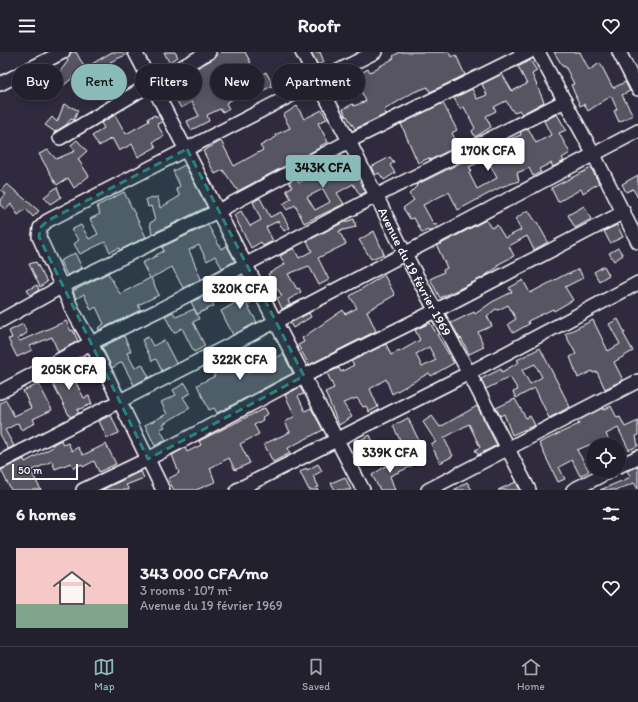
<!DOCTYPE html>
<meta charset="utf-8">
<style>
body{margin:0;font-family:Itim,sans-serif;background:#2f2d3a;color:#f1f3f6;height:100vh;display:flex;flex-direction:column;font-size:15px;white-space:nowrap}
*{box-sizing:border-box;margin:0}
p{font-size:13px;color:#a3a3aa}
.icon{flex:none;width:22px;height:22px;fill:none;stroke:currentColor;stroke-width:2;stroke-linecap:round;stroke-linejoin:round}
.map{position:relative;height:438px;overflow:hidden}
.sheet{display:flex;flex-direction:column;background:#23202e;flex:1}
.sheet>*{flex:none}
.hud{position:absolute;left:12px;top:12px;width:400px;height:36px;display:flex;gap:8px}
.tools{position:absolute;left:586px;top:386px;display:grid;gap:8px}
.tools a{display:grid;place-items:center;width:40px;height:40px;border-radius:50%;background:#23202e;box-shadow:0 2px 10px #0003,0 0 0 1px #403e4a;font-size:20px}
.scale{position:absolute;left:12px;bottom:10px;width:66px;box-sizing:border-box;padding-left:4px;border:2px solid #fff;border-top:0;font-size:11px;line-height:14px;white-space:nowrap;color:#fff;-webkit-text-stroke:3px #2f2a3d;paint-order:stroke}
.price{position:absolute;translate:-50% -34px;padding:0 9px;border-radius:4px;background:#fff;color:#222;font-size:13px;line-height:26px;filter:drop-shadow(0 1px 2px #0008)}
.price::after{content:'';position:absolute;left:50%;top:24px;width:12px;height:9px;margin-left:-6px;background:inherit;clip-path:polygon(0 0,100% 0,50% 100%)}
.price.active{background:#8bbbb9;color:#111}
ul{padding:0;list-style:none}
li{display:flex;align-items:center;gap:12px;height:100px;padding:0 16px}
li span{display:grid;place-items:center;flex:none;width:112px;height:80px;border-radius:0px;color:#555}
li>.icon{margin-inline-start:auto}
span .icon{width:48px;height:48px;fill:#fffc;stroke-width:1}
li b{font-size:17px}
h2{display:flex;justify-content:space-between;align-items:center;height:48px;padding:0 16px;font-size:17px}
.chip{padding:0 14px;border-radius:18px;background:#23202e;box-shadow:0 2px 10px #0003,0 0 0 1px #403e4a;font-size:14px;line-height:36px}
.chip.active{background:#8bbbb9;color:#111}
header{display:flex;justify-content:space-between;align-items:center;height:52px;padding:0 16px;background:#23202e;font-size:18px;font-weight:700}
.dock{display:flex;justify-content:space-around;align-items:center;height:56px;border-top:1px solid #403e4a;background:#23202e;font-size:11px;color:#a3a3aa}
.dock a{display:grid;justify-items:center;gap:2px}
.dock .active{color:#8bbbb9}
.map>svg:first-child{display:block}
.building{fill:#595564;stroke:#fff;fill-rule:evenodd}
.lines{fill:none;stroke-linecap:round;stroke-linejoin:round}
.minor-casing{stroke:#fff;stroke-width:16}
.minor{stroke:#2f2a3d;stroke-width:13}
.marked{fill:#27847c;fill-opacity:0.2;stroke:#27847c;stroke-width:3;stroke-dasharray:8 5;stroke-linejoin:round}
.labels{text-anchor:middle;dominant-baseline:central;stroke-width:4;stroke-linejoin:round;paint-order:stroke}
.street-label{font-size:13px;fill:#fff;stroke:#2f2a3d}
</style>
<header><svg class="icon" aria-label="menu" viewBox="0 0 24 24"><path d="M4 6h16M4 12h16M4 18h16"/></svg>Roofr<svg class="icon" aria-label="heart" viewBox="0 0 24 24"><path d="M12 20l-8-8c-3-5 5-10 8-4 3-6 11-1 8 4z"/></svg></header>
<div class="map">
<svg width="638" height="438" viewBox="0 0 638 438">
<rect width="100%" height="100%" fill="#2f2a3d"/>
<filter id="ink" filterUnits="userSpaceOnUse"><feTurbulence type="fractalNoise" baseFrequency=".025" numOctaves="2"/><feDisplacementMap in="SourceGraphic" scale="8" xChannelSelector="R" yChannelSelector="G"/><feConvolveMatrix kernelMatrix="1 2 1 2 8 2 1 2 1" color-interpolation-filters="sRGB"/></filter>
<g filter="url(#ink)">
<path class="building" d="M71,0H76L85,16L112,0H127L128,2L110,10L122,34L103,43L97,30L82,38L75,24L46,48L41,41L48,35L68,9L67,7Z
M164,0H175L178,5L169,10Z
M221,0H245L251,11L235,19L233,14L219,21L233,47L226,51L229,57L222,60L220,57L207,63L209,69L191,78L187,69L199,64L192,50L181,56L171,39L173,38L169,31L213,7Z
M311,0H320L324,10L318,13Z
M400,0H449L451,5L456,3L465,23L430,40L428,35L414,40L384,58L386,62L355,77L347,64L346,65L343,57L353,52L354,54L366,49L354,25L368,17L370,20L394,6L393,4Z
M554,0H580L589,18L600,11L613,36L625,30L630,39L622,43L633,63L619,70L614,59L617,57L611,44L588,59L584,52L580,54L571,33L574,32L565,14L563,15Z
M530,8L537,19L532,22L544,50L522,62L519,58L514,61L506,49L494,55L496,59L486,64L491,75L475,85L472,79L475,76L464,55L460,57L454,46L472,37L477,47L487,43L482,32L502,22L512,39L527,32L518,15Z
M266,20L272,31L270,32L272,34L252,44L249,38L263,31L259,24Z
M443,51L457,78L452,81L458,94L430,108L429,106L418,111L401,72Z
M64,52L78,58L74,68L71,67L66,73L55,80L45,73L52,65L57,70Z
M297,54L304,67L322,58L327,67L318,71L328,90L320,94L321,95L238,139L223,118L215,122L203,99L221,89L234,114L263,98L260,94L276,85L275,83L290,76L283,63Z
M557,62L566,78L559,81L570,101L562,106L564,109L553,115L551,111L539,117L541,120L533,124L529,116L517,121L519,129L501,135L458,158L449,140L423,153L434,173L436,172L438,175L429,180L428,178L422,181L414,166L410,167L403,156L414,148L409,142L417,134L416,133L492,95L498,106L513,99L509,87L521,83L520,80L528,76L536,91L551,83L544,69ZM487,107L497,126L477,137L469,121L472,119L469,115Z
M115,63L126,82L149,69L148,66L155,63L156,65L159,63L162,70L157,72L164,84L153,90L156,95L138,105L132,92L119,99L112,86L99,94L92,84L104,76L101,71Z
M77,88L87,99L78,107L89,124L74,136L68,126L57,133L39,102L48,98L56,107L75,99L71,93Z
M341,102L347,113L350,112L356,120L366,140L360,143L353,132L337,141L344,152L304,171L295,153L287,158L283,152L291,147L286,138L292,135L289,130L296,126L299,131L310,124L308,120ZM323,137L330,150L315,158L307,145Z
M390,105L394,110L390,113L395,121L384,128L379,121L375,123L371,115Z
M185,113L207,155L152,182L150,171L155,168L151,154L148,155L146,147L158,145L160,156L180,144L176,137L180,134L173,119Z
M591,116L599,131L583,141L581,137L558,150L551,136Z
M638,123V146L633,137L626,140L622,132Z
M7,132L39,159L33,165L26,157L18,163L11,152L6,158L0,153V149L6,142L1,138Z
M57,135L61,145L50,152L44,145Z
M124,140L146,185L120,198L119,196L110,200L105,190L80,202L74,192L79,188L71,178L81,173L89,187L98,182L90,167L100,162L97,154Z
M260,146L270,165L281,160L290,176L284,179L278,169L266,175L273,189L263,194L261,190L251,196L234,163L241,159L250,174L261,168L253,150Z
M584,154L591,167L575,176L568,163Z
M528,158L536,170H537L548,190L534,198L527,184L509,194L514,204L497,213L498,215L480,227L440,246L430,227L444,220L443,218L447,216L437,194L486,168L491,176L497,173L505,186L521,178L515,167Z
M354,167L356,175L339,179L346,192L318,206L329,228L319,233L309,214L288,222L297,237L299,236L301,240L288,248L290,253L282,257L277,246L282,244L268,222L285,212L280,204L294,196L299,206L312,199L307,189L342,171Z
M208,173L221,197L227,194L235,209L222,216L215,204L207,209L199,193L189,198L201,227L183,236L172,215L151,226L159,243L138,253L141,258L99,278L98,276L104,272L96,255L91,258L84,242L76,247L73,239L108,221L120,242L150,226L142,211L156,204V205V203L164,199L162,195Z
M617,173L623,185L610,191L604,179Z
M374,179L384,202L371,207L359,188Z
M618,196L623,203L614,209L609,201Z
M75,201L82,216L67,223L60,209Z
M36,210L47,230L40,235L29,212Z
M604,214L609,223L599,229L594,220Z
M579,217L583,226L565,235L573,248L554,259L553,257L528,269L529,272L513,281L508,272L516,267L508,253L498,258L496,257L487,264L492,274L478,280L484,295L469,302L461,286L460,287L451,271L474,260L475,262L492,250L512,240L509,236L523,228L530,241L568,221L569,222Z
M384,223L395,243L367,259L376,279L309,313L298,293L304,290L302,286L343,258L345,262L357,256L350,244Z
M246,230L255,248L247,253L257,270L233,283L221,259L235,251L229,239Z
M37,233L39,238L30,243L27,238Z
M209,242L214,254L197,262L191,250Z
M194,257L199,267L193,270L205,294L194,300L182,276L174,281L165,264L173,260L176,265Z
M309,261L311,265L293,276L290,271Z
M618,267L625,281H623L633,299L614,310L623,328L605,337L597,320L593,321L592,319L578,326L570,305L576,302L565,282L593,268L608,299L620,292L609,272Z
M66,269L71,279L73,278L78,289L58,300L52,285L30,294L32,298L17,305L8,287L12,286L9,279L23,272L27,281L18,287L20,289Z
M430,271L454,311L431,324L429,321L392,342L386,327L370,337L378,355L369,360L366,354L363,355L357,346L343,351L352,365L339,373L325,340L334,336L327,321L339,316L341,320L354,313L351,309L386,292L391,303L399,299V300L420,288L415,278ZM429,295L436,308L422,315L416,302Z
M124,284L131,299L127,301L135,316L142,312L149,325L134,333L122,310L112,316L102,295Z
M148,285L153,294L164,288L176,311L162,319L156,307L152,309L142,288Z
M540,296L570,355L549,366L535,336L516,346L513,340L518,338L510,325L486,337L481,327L501,317L502,320L519,310L517,308ZM535,312L542,325L530,332L522,318Z
M236,299L248,321L283,302L293,321L217,361L214,356L209,358L197,333L215,324L209,313Z
M67,314L84,346L89,344L92,352L77,358L79,361L70,365L48,323Z
M185,331L191,341L183,345L190,356L163,372L165,375L160,377L166,388L155,394L145,373L167,362L161,350L176,343L173,338Z
M39,332L52,358L33,367L35,371L21,378L18,371L5,378L14,394L8,397L0,382V351L6,348L14,364L31,356L23,339Z
M300,335L304,342L298,344L305,359L311,356L323,378L288,396L290,401L273,410L264,392L290,380L285,370L295,364L285,343Z
M515,347L526,366L530,364L535,373L512,383L504,362L500,364L496,356Z
M477,354L497,393L478,403L475,398L480,395L469,372L444,386L453,404L440,411L431,392L436,390L423,370L432,364L440,375Z
M611,354L617,366L620,365L625,375L638,369V383L636,384L638,394L629,398L618,376L606,382L611,393H589L577,398L589,419L580,424L572,408L559,415L565,427L558,430L539,391L579,372L577,369L602,356L603,358Z
M265,356L268,362L262,365L263,368L254,373L259,382L240,392L250,411L235,418L229,406L210,416L215,430L196,438H174L168,427L179,421L172,403L185,396L187,400L201,393L199,389Z
M111,363L119,381L107,386L99,369Z
M408,366L422,395L407,402L393,374Z
M370,383L374,392L362,398L358,389Z
M61,388L63,393L68,391L72,399L78,395L83,403L106,392L116,412L99,420L94,409L83,415L82,412L74,416L71,411L55,417L52,409L31,419L41,438H11L1,418L24,407L25,410L53,395L52,393Z
M366,403L369,409L361,412L358,406Z
M407,404L412,414L390,424L395,438H380L372,423L389,412Z
M318,412L322,419L313,424L319,435L316,436L318,438H309L300,420L306,416L307,418Z
M638,414V437L634,431L617,438H600L631,425L627,419Z
M141,419L144,426L126,433L129,438H102Z
M345,425L351,438H335L331,431Z
M467,430L472,438H454Z
M516,430L520,438H498Z"/>
<g class="lines">
<defs>
<g id="minor">
<path d="M135,0L363,438"/>
<path id="s1" d="M302,0L349,89L405,202L469,321L529,438"/>
<path d="M538,0L594,103L638,190"/>
<path d="M619,0L638,37"/>
<path d="M0,32L63,0"/>
<path d="M60,86L151,32L209,0"/>
<path d="M0,269L61,235L218,159L349,89L529,0"/>
<path d="M0,340L91,291L159,258L376,144L565,49"/>
<path d="M0,410L275,270L638,79"/>
<path d="M619,414L638,405"/>
<path d="M83,438L148,407L304,324L435,259L624,160"/>
<path d="M163,438L91,291L74,261L39,185L40,176L47,169L375,0"/>
<path d="M237,438L469,321L638,231"/>
<path d="M428,438L638,329"/>
<path d="M573,438L610,419"/>
</g>
</defs>
<use href="#minor" class="minor-casing"/>
<use href="#minor" class="minor"/>
</g>
</g>
<path class="marked" d="M187,97L304,324L148,407L39,185L40,176L47,169Z"/>
<g class="labels">
<g class="street-label">
<text stroke="none"><textPath href="#s1" startOffset="247">Avenue du 19 février 1969</textPath></text>
</g>
</g>
</svg>
<div class="tools">
<a><svg class="icon" aria-label="locate" viewBox="0 0 24 24"><circle cx="12" cy="12" r="6"/><path d="M12 2v4M12 18v4M2 12h4M18 12h4"/></svg></a>
</div>
<div class="scale">50 m</div>
<b class="price" style="left:488px;top:120px">170K CFA</b>
<b class="price active" style="left:323px;top:137px">343K CFA</b>
<b class="price" style="left:240px;top:258px">320K CFA</b>
<b class="price" style="left:240px;top:329px">322K CFA</b>
<b class="price" style="left:69px;top:339px">205K CFA</b>
<b class="price" style="left:390px;top:422px">339K CFA</b>
<div class="hud">
<a class="chip">Buy</a>
<a class="chip active">Rent</a>
<a class="chip">Filters</a>
<a class="chip">New</a>
<a class="chip">Apartment</a>
</div>
</div>
<section class="sheet">
<h2>6 homes<svg class="icon" aria-label="filters" viewBox="0 0 24 24"><path d="M4 7h16M4 17h16"/><circle cx="9" cy="7" r="2"/><circle cx="15" cy="17" r="2"/></svg></h2>
<ul>
<li><span style="background:linear-gradient(#f6c9c9 70%,#7fa58c 0)"><svg class="icon" aria-label="home" viewBox="0 0 24 24"><path d="M3 11l9-7 9 7M6 9v11h12V9"/></svg></span><div><b>343 000 CFA/mo</b><p>3 rooms · 107 m²</p><p>Avenue du 19 février 1969</p></div><svg class="icon" aria-label="heart" viewBox="0 0 24 24"><path d="M12 20l-8-8c-3-5 5-10 8-4 3-6 11-1 8 4z"/></svg></li>
</ul>
</section>
<nav class="dock">
<a class="active"><svg class="icon" aria-label="map" viewBox="0 0 24 24"><path d="M3 6l6-2 6 2 6-2v14l-6 2-6-2-6 2zM9 4v14M15 6v14"/></svg>Map</a>
<a><svg class="icon" aria-label="saved" viewBox="0 0 24 24"><path d="M7 4h10v16l-5-4-5 4z"/></svg>Saved</a>
<a><svg class="icon" aria-label="home" viewBox="0 0 24 24"><path d="M3 11l9-7 9 7M6 9v11h12V9"/></svg>Home</a>
</nav>
